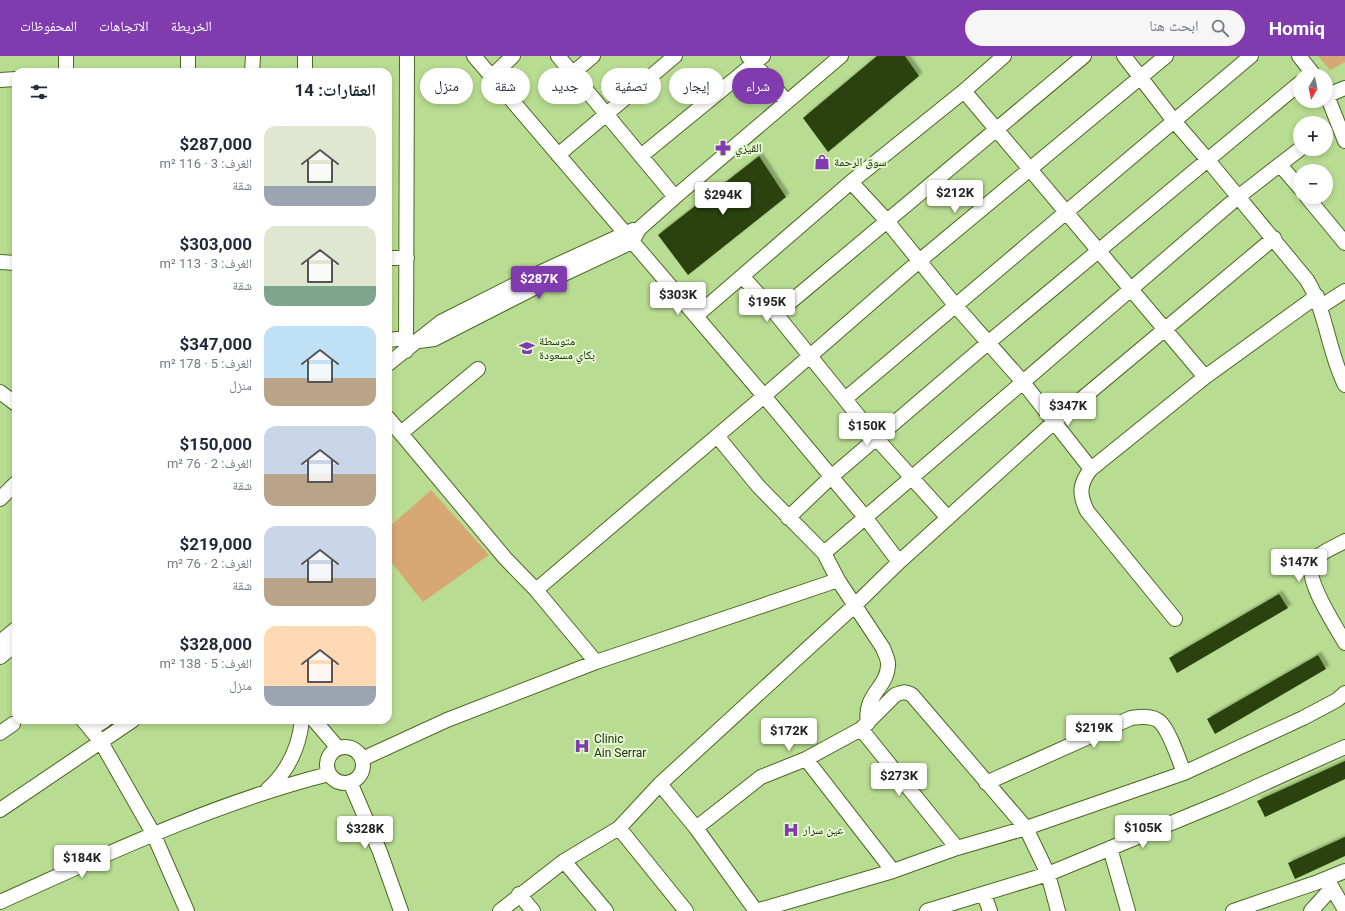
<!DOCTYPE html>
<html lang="ar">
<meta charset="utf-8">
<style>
body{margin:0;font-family:Roboto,"Noto Naskh Arabic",sans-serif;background:#f6f6f7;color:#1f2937;direction:rtl;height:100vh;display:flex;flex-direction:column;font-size:15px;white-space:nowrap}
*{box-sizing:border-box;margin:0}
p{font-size:13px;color:#747a83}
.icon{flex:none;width:22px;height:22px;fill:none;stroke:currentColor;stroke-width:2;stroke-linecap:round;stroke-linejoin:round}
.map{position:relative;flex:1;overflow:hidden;direction:ltr}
.drawer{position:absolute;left:12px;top:12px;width:380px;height:656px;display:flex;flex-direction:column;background:#fff;border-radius:12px;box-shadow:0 2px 6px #0003;direction:rtl}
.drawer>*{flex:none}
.banner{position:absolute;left:404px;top:12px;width:380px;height:36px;direction:rtl;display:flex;gap:8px}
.needle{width:26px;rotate:189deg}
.fabs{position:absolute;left:1293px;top:12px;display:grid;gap:8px}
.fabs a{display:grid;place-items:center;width:40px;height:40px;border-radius:50%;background:#fff;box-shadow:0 2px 6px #0003;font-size:20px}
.price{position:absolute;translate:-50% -34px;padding:0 9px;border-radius:4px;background:#fff;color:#222;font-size:13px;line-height:26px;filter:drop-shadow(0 1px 2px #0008)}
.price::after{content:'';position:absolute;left:50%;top:24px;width:12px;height:9px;margin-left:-6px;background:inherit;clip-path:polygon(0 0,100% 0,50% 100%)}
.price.current{background:#803bae;color:#fff}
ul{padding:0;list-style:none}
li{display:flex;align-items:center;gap:12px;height:100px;padding:0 16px}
li span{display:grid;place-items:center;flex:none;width:112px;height:80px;border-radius:12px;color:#555}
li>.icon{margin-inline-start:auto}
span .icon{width:48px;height:48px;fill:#fffc;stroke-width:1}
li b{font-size:17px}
h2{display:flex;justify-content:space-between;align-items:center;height:48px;padding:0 16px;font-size:17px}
.tag{padding:0 14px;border-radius:18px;background:#fff;box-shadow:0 2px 6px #0003;font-size:14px;line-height:36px}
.tag.current{background:#803bae;color:#fff}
header{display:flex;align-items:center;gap:24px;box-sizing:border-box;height:56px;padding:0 20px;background:#803bae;color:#fff}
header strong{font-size:19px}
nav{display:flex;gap:22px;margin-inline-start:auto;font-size:14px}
.search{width:280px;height:36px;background:#f6f6f7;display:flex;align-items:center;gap:10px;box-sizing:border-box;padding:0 14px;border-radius:22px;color:#747a83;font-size:15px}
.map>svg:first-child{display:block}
.green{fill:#d7a873}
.building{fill:#2c4309;filter:url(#shadow)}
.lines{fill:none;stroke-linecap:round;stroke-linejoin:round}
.minor-casing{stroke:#4b6920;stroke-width:16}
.minor{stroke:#fff;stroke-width:14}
.labels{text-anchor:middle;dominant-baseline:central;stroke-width:4;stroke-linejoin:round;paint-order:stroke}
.poi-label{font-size:12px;fill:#243213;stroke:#e4f7d1;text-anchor:start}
</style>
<header>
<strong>Homiq</strong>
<div class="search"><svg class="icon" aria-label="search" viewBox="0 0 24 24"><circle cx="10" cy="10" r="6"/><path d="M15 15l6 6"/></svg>ابحث هنا</div>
<nav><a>الخريطة</a><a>الاتجاهات</a><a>المحفوظات</a></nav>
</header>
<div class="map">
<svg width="1345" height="855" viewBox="0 0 1345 855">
<defs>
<filter id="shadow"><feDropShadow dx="3.5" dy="-3.5" stdDeviation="1" flood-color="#0004"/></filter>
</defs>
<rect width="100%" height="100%" fill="#b8dc91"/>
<path class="green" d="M1318,0H1345V6L1330,14Z
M431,434L489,499L423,546L388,502V472Z"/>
<path class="building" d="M877,0H905L919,20L828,96L803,62Z
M759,100L786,141L688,219L658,179Z
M1279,538L1288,552L1177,617L1169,602Z
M1318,599L1326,613L1215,678L1207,663Z
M1345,705V723L1265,761L1257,745Z
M1345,781V800L1295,823L1288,807Z"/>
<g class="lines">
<defs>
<path id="minor" d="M66,0V16
M188,0V16
M474,0L764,340L865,461L899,506
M558,0L675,141
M748,0L787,46
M1124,0L1174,65L1207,103L1307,224C1327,257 1328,295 1345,329
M1299,0L1314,19
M252,16L253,0
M305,16V0
M573,17L593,0
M492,20L513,0
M0,24L16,23
M964,35L1205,321
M1326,37L1345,85
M1328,39L1345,32
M558,99L675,0
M641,100L763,0
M1280,109L1300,132
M851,126L887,165L955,249L1022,325L1091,413
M1307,141L1345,187
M388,202H407
M0,206L16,207
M742,220L776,258L877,383L948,462
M1320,251L1345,235
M776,258L1084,0
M696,260L851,126L964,35L1004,0
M388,284L406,282
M419,285L434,283L534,232L632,186L639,173L675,141L841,0
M406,295L407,0
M388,308L441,266L526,223L633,174
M0,336L16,348
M845,343L1251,0
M388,362L505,502L536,534L596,606
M401,377L478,313
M717,380L759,431L824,497L838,524
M0,443L16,427
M788,462L831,421L989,286L1300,27
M1345,485C1335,491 1320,496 1313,505C1302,521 1337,572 1345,587
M824,497L1238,141L1300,93
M536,534L764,340L918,206L1166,0
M1175,563L1087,455C1079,438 1079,428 1091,413L1205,321L1317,240
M0,586L16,573
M0,601L16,588
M83,664L101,686L153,777L187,855
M314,664L338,692
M91,673L105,664
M861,673L957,792
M0,677L13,668
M327 709a18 18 0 1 1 36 0a18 18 0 1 1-36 0Z
M362,703L447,664L596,606L838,524L883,592C885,598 889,604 888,610C887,632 863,639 868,667
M806,703L893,815
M350,726L380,796L401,855
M986,727L1131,662C1139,661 1151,659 1159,665C1169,673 1179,704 1184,717
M660,728L696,772L761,721L806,703L861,673L895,639C902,636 905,635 912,639L1026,772L1048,818L1058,855
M268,733C288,715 299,692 302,664
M0,754L133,664
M619,772L686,855
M696,772L756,855L893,815L957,792L1026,772L1184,717L1303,662L1337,644L1345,637
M1110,792L1128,855
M564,805L606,855
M1327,823L1345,854
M519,838L533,855
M984,838L990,855
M0,846C107,798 214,747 329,718
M500,855L564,805L619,772L660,728L854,550L899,506L1054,366L1274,182
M927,855L1048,818L1227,744L1345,691
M1233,855L1318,826L1345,815
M1311,855L1331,833"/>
</defs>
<use href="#minor" class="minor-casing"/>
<use href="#minor" class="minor"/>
</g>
<defs>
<symbol id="pharmacy-bare" viewBox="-9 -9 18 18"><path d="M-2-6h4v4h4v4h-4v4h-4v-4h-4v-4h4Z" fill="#803bae" stroke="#e4f7d1" stroke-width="2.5" paint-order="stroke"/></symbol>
<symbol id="shop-bare" viewBox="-9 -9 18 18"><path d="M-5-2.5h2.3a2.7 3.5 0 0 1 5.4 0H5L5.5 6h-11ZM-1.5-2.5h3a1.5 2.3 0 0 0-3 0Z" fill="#803bae" stroke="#e4f7d1" stroke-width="2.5" paint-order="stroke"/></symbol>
<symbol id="school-bare" viewBox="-9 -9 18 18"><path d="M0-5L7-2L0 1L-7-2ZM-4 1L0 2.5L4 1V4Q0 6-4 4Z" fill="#803bae" stroke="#e4f7d1" stroke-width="2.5" paint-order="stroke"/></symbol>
<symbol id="hospital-bare" viewBox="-9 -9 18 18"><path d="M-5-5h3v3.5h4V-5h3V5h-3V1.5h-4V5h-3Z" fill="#803bae" stroke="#e4f7d1" stroke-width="2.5" paint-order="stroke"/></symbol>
</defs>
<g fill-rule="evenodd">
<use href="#pharmacy-bare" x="712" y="81" width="22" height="22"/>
<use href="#shop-bare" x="811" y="95" width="22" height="22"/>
<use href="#school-bare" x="516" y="281" width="22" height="22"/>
<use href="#hospital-bare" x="571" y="679" width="22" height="22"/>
<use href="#hospital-bare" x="780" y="763" width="22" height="22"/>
</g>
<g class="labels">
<g class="poi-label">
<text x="735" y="92">القيزي</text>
<text x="834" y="106">سوق الرحمة</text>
<text x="539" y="285">متوسطة<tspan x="539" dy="14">بكاي مسعودة</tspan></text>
<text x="594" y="683">Clinic<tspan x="594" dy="14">Ain Serrar</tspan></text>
<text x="803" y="774">عين سرار</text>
</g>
</g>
</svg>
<div class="fabs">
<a><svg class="needle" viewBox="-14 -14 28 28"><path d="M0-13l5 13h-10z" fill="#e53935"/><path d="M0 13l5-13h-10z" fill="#747a83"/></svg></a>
<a>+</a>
<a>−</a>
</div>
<b class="price" style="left:955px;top:158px">$212K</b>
<b class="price" style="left:723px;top:160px">$294K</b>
<b class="price current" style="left:539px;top:244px">$287K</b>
<b class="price" style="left:678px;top:260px">$303K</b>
<b class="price" style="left:767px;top:267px">$195K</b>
<b class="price" style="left:1068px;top:371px">$347K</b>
<b class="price" style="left:867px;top:391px">$150K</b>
<b class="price" style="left:1299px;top:527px">$147K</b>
<b class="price" style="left:1094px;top:693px">$219K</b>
<b class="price" style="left:789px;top:696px">$172K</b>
<b class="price" style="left:899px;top:741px">$273K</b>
<b class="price" style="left:1143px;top:793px">$105K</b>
<b class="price" style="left:365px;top:794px">$328K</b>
<b class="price" style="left:82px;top:823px">$184K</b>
<div class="banner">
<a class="tag current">شراء</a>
<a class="tag">إيجار</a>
<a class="tag">تصفية</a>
<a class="tag">جديد</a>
<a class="tag">شقة</a>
<a class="tag">منزل</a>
</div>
<section class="drawer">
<h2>العقارات: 14<svg class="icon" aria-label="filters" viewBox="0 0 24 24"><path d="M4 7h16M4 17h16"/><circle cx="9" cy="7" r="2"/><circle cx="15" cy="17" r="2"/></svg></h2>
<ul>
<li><span style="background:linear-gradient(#dfe7d0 75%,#9aa5b1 0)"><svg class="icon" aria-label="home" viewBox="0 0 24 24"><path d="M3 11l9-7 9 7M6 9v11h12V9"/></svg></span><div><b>$287,000</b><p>الغرف: 3 · 116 m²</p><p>شقة</p></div></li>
<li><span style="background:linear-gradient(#dfe7d0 75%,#7fa58c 0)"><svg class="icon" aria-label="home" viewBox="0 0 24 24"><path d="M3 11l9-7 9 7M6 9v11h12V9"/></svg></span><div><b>$303,000</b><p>الغرف: 3 · 113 m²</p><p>شقة</p></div></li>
<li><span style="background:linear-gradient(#bfe0f5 65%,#b9a48a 0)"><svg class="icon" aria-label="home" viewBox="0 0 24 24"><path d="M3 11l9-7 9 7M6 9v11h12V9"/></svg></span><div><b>$347,000</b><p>الغرف: 5 · 178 m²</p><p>منزل</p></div></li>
<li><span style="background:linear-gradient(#c9d6e8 60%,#b9a48a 0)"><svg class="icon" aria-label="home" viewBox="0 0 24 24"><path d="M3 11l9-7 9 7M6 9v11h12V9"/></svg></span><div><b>$150,000</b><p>الغرف: 2 · 76 m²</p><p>شقة</p></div></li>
<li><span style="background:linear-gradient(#c9d6e8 65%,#b9a48a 0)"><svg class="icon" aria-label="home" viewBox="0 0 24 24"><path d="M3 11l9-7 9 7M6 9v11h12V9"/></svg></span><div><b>$219,000</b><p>الغرف: 2 · 76 m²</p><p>شقة</p></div></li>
<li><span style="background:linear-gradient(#ffd9b3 75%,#9aa5b1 0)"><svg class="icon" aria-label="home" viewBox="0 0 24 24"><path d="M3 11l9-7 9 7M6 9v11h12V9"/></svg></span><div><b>$328,000</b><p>الغرف: 5 · 138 m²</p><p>منزل</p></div></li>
</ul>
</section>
</div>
